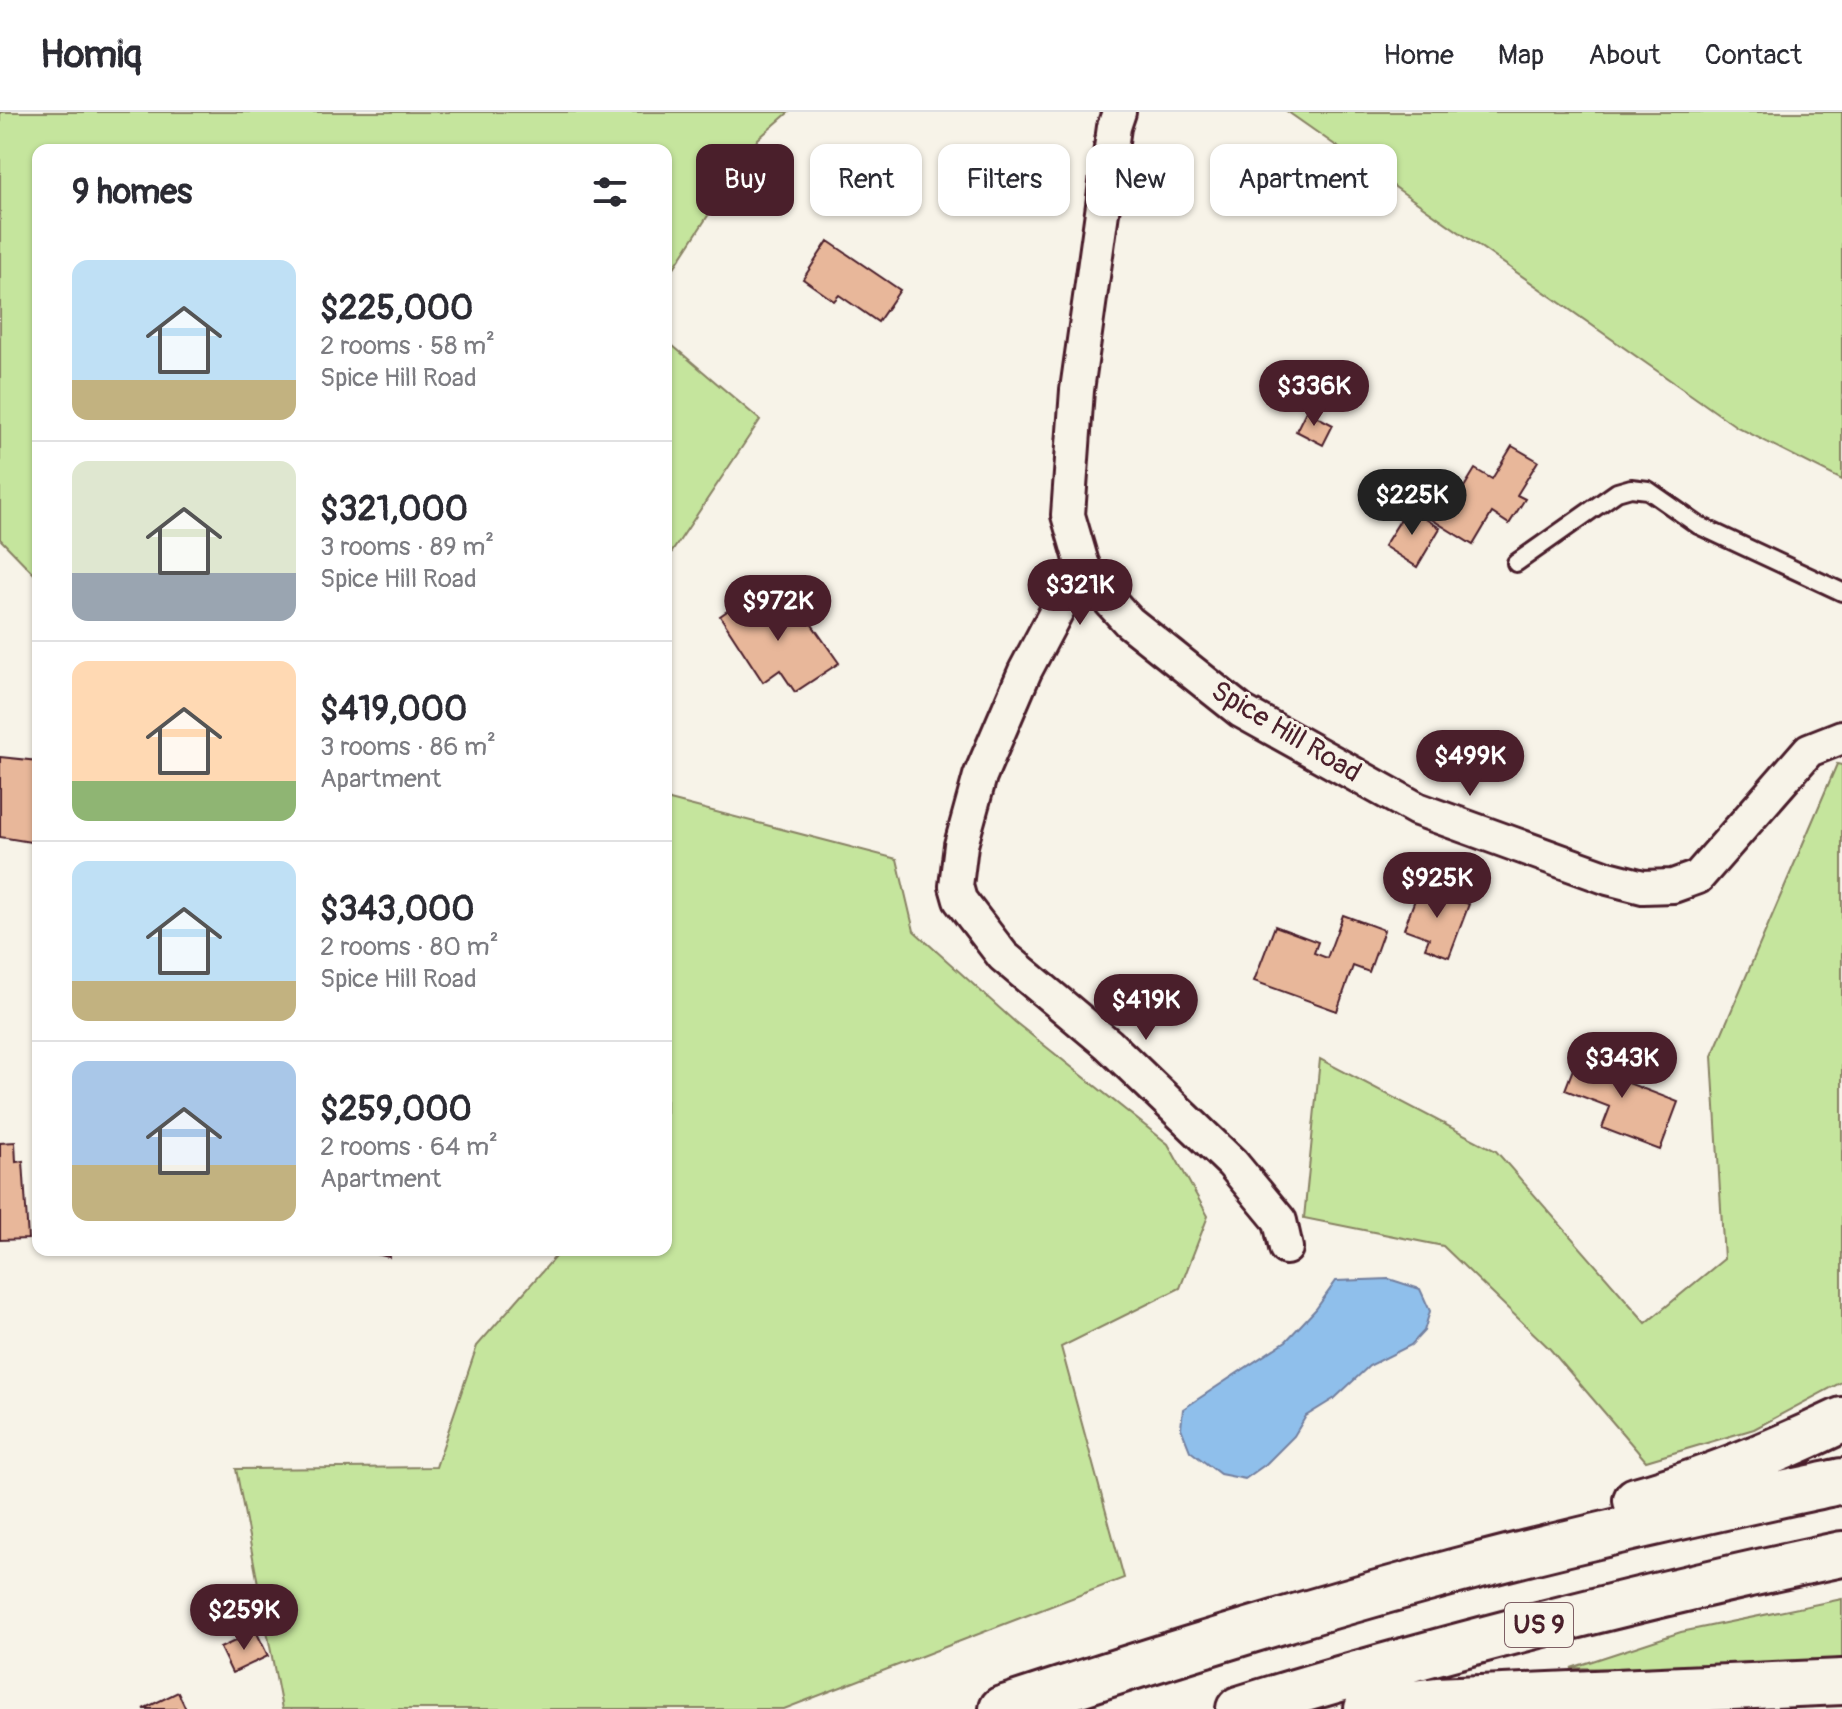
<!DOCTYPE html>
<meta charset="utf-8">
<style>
body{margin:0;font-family:Pangolin,sans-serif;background:#f7f7f7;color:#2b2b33;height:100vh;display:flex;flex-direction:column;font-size:30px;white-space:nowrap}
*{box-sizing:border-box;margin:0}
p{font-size:26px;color:#7c7c81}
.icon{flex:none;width:44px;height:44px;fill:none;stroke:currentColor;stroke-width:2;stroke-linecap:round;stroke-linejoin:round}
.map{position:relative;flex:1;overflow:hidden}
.panel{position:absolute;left:32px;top:32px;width:640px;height:1112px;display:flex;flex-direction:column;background:#fff;border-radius:16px;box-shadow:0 2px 6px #0004}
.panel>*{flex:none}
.top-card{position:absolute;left:696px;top:32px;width:760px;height:72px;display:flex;gap:16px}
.price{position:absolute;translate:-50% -68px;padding:0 18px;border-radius:28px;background:#4a1f2b;color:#fff;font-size:26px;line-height:52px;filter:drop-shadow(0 2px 4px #0008)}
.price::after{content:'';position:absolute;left:50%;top:48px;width:24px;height:18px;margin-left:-12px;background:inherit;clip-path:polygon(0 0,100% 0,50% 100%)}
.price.on{background:#222;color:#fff}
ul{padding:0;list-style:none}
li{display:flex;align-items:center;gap:24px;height:200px;padding:0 40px}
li+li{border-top:2px solid #e1e1e2}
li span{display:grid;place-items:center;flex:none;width:224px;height:160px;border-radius:16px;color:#555}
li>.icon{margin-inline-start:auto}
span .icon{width:96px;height:96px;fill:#fffc;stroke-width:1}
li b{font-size:34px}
h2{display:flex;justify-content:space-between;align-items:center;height:96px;padding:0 40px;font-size:34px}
.pill{padding:0 28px;border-radius:16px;background:#fff;box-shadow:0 2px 6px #0004;font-size:28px;line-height:72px}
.pill.on{background:#4a1f2b;color:#fff}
header{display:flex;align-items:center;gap:48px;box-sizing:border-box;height:112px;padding:0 40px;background:#fff;border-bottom:2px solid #e1e1e2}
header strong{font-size:38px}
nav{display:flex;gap:44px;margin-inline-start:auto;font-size:28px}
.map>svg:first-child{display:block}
.green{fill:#c5e59d;stroke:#888264;stroke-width:2}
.water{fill:#8fbfeb;stroke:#737f9e;stroke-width:2}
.building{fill:#e8b79a;stroke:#4a1f2b;stroke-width:2}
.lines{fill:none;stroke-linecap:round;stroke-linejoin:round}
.service-casing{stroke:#4a1f2b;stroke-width:22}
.minor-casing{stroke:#4a1f2b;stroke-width:38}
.motorway-casing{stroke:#4a1f2b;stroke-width:50}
.service{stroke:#f7f3e8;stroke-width:16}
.minor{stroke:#f7f3e8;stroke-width:32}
.motorway{stroke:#f7f3e8;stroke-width:44}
.labels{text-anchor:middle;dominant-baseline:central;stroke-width:6;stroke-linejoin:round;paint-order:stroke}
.shield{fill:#f7f3e8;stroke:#7e5f64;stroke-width:2}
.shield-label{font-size:26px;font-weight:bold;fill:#4a1f2b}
.street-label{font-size:28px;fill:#4a1f2b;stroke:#f7f3e8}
</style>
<header>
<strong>Homiq</strong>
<nav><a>Home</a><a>Map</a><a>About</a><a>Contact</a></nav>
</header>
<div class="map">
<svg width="1842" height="1597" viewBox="0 0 1842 1597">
<rect width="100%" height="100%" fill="#f7f3e8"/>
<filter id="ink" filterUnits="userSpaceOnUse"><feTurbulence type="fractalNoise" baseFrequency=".0125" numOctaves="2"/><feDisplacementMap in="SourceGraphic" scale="16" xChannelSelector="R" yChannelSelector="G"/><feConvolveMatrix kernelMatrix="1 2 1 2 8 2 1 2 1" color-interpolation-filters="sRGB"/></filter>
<g filter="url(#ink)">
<path class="green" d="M0,0H789L758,27L666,168V38H38V466L0,427Z
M1288,0H1842V368L1737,315Z
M666,228L760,308L666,449Z
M1837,652L1842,653V1270L1754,1317L1646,1349L1550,1237L1443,1134L1304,1106L1320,947L1496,1039L1646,1211L1724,1147L1712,944Z
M666,687L897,747L914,819L1015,910L1168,1032L1208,1104L1180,1176L1061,1235L1124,1466L784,1597H282L236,1357L436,1355L477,1234L561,1138H666Z
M1842,1487V1550L1678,1558L1571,1556L1681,1520Z"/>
<path class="water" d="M1389,1167L1420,1177L1430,1199L1424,1219L1411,1233L1369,1254L1335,1286L1306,1304L1294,1324L1266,1352L1245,1367L1220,1362L1190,1339L1181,1316L1183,1297L1286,1229L1316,1197L1336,1169Z"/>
<path class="building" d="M828,129L900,178L878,210L839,183L834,189L803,167Z
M1306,299L1333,313L1323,333L1296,319Z
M1512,334L1538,349L1517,383L1525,387L1509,412L1492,401L1473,433L1423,402L1443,368L1461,380L1475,357L1492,367Z
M1408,396L1440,416L1417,455L1384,434Z
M759,477L786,517L805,503L839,551L795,580L780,558L763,570L720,504Z
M0,645L38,649L37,731L0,725Z
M1420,774L1469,792L1449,845L1425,836L1429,826L1404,817Z
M1343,803L1384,818L1369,860L1353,854L1337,899L1254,869L1275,814L1318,830L1314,841L1327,846Z
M1581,936L1628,954L1623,969L1678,990L1660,1038L1602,1016L1610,995L1565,978Z
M15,1030L16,1050L23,1049L28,1127L0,1128V1031Z
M360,1138H391L389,1145Z
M256,1519L268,1544L232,1561L220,1536Z
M178,1580L186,1597H143Z"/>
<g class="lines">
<defs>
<path id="service" d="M1516,451L1617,380L1631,376L1648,378L1698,413L1842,480"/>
<path id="minor" d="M1119,0L1114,15L1077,278L1068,403L1082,451L1025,559L980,664L961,733L956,774L960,788L1003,844L1108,932L1232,1051L1280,1109L1286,1136
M1082,451L1089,466L1129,510L1241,599L1417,697L1608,766L1643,775L1673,774L1698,765L1809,638L1842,625"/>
<path id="motorway" d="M1636,1388C1708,1368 1775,1340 1842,1308
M1002,1597C1142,1551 1282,1507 1424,1468C1562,1430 1702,1400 1842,1369
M1239,1597C1334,1567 1431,1541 1527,1516C1632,1489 1736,1464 1842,1442
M1367,1597L1437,1588L1842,1570"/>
</defs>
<use href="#service" class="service-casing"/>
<use href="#minor" class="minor-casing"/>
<use href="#motorway" class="motorway-casing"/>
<use href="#service" class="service"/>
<use href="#minor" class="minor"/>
<use href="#motorway" class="motorway"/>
</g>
</g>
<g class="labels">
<rect class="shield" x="1505" y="1491" width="68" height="44" rx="6"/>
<g class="shield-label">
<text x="1539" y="1513">US 9</text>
</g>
<g class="street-label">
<text transform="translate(1286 620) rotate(31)">Spice Hill Road</text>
</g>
</g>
</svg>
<b class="price" style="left:1314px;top:316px">$336K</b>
<b class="price on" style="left:1412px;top:425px">$225K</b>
<b class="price" style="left:1080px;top:515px">$321K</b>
<b class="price" style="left:778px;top:531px">$972K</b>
<b class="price" style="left:1470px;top:686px">$499K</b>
<b class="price" style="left:1437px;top:808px">$925K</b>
<b class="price" style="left:1146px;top:930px">$419K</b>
<b class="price" style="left:1622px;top:988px">$343K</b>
<b class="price" style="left:244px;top:1540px">$259K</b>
<div class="top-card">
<a class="pill on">Buy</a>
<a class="pill">Rent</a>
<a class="pill">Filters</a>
<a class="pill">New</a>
<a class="pill">Apartment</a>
</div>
<section class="panel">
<h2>9 homes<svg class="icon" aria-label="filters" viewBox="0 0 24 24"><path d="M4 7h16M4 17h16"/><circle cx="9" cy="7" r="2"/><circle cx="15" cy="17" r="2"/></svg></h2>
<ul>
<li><span style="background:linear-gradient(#bfe0f5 75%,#c2b280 0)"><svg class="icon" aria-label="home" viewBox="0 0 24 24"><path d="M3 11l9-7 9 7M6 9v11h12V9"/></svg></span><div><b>$225,000</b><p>2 rooms · 58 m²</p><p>Spice Hill Road</p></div></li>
<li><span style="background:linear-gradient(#dfe7d0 70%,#9aa5b1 0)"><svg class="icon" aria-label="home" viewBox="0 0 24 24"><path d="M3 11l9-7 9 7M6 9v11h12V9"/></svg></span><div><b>$321,000</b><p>3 rooms · 89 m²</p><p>Spice Hill Road</p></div></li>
<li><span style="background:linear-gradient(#ffd9b3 75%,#8fb573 0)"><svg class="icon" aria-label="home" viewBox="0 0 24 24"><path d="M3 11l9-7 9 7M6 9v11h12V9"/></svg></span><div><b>$419,000</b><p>3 rooms · 86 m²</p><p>Apartment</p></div></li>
<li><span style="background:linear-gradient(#bfe0f5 75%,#c2b280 0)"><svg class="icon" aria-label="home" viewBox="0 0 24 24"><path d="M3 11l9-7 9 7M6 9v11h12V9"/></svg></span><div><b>$343,000</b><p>2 rooms · 80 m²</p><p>Spice Hill Road</p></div></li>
<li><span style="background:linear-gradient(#a9c7e8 65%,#c2b280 0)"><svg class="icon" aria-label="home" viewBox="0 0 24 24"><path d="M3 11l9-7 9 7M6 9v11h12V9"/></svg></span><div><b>$259,000</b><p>2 rooms · 64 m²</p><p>Apartment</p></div></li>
</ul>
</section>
</div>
